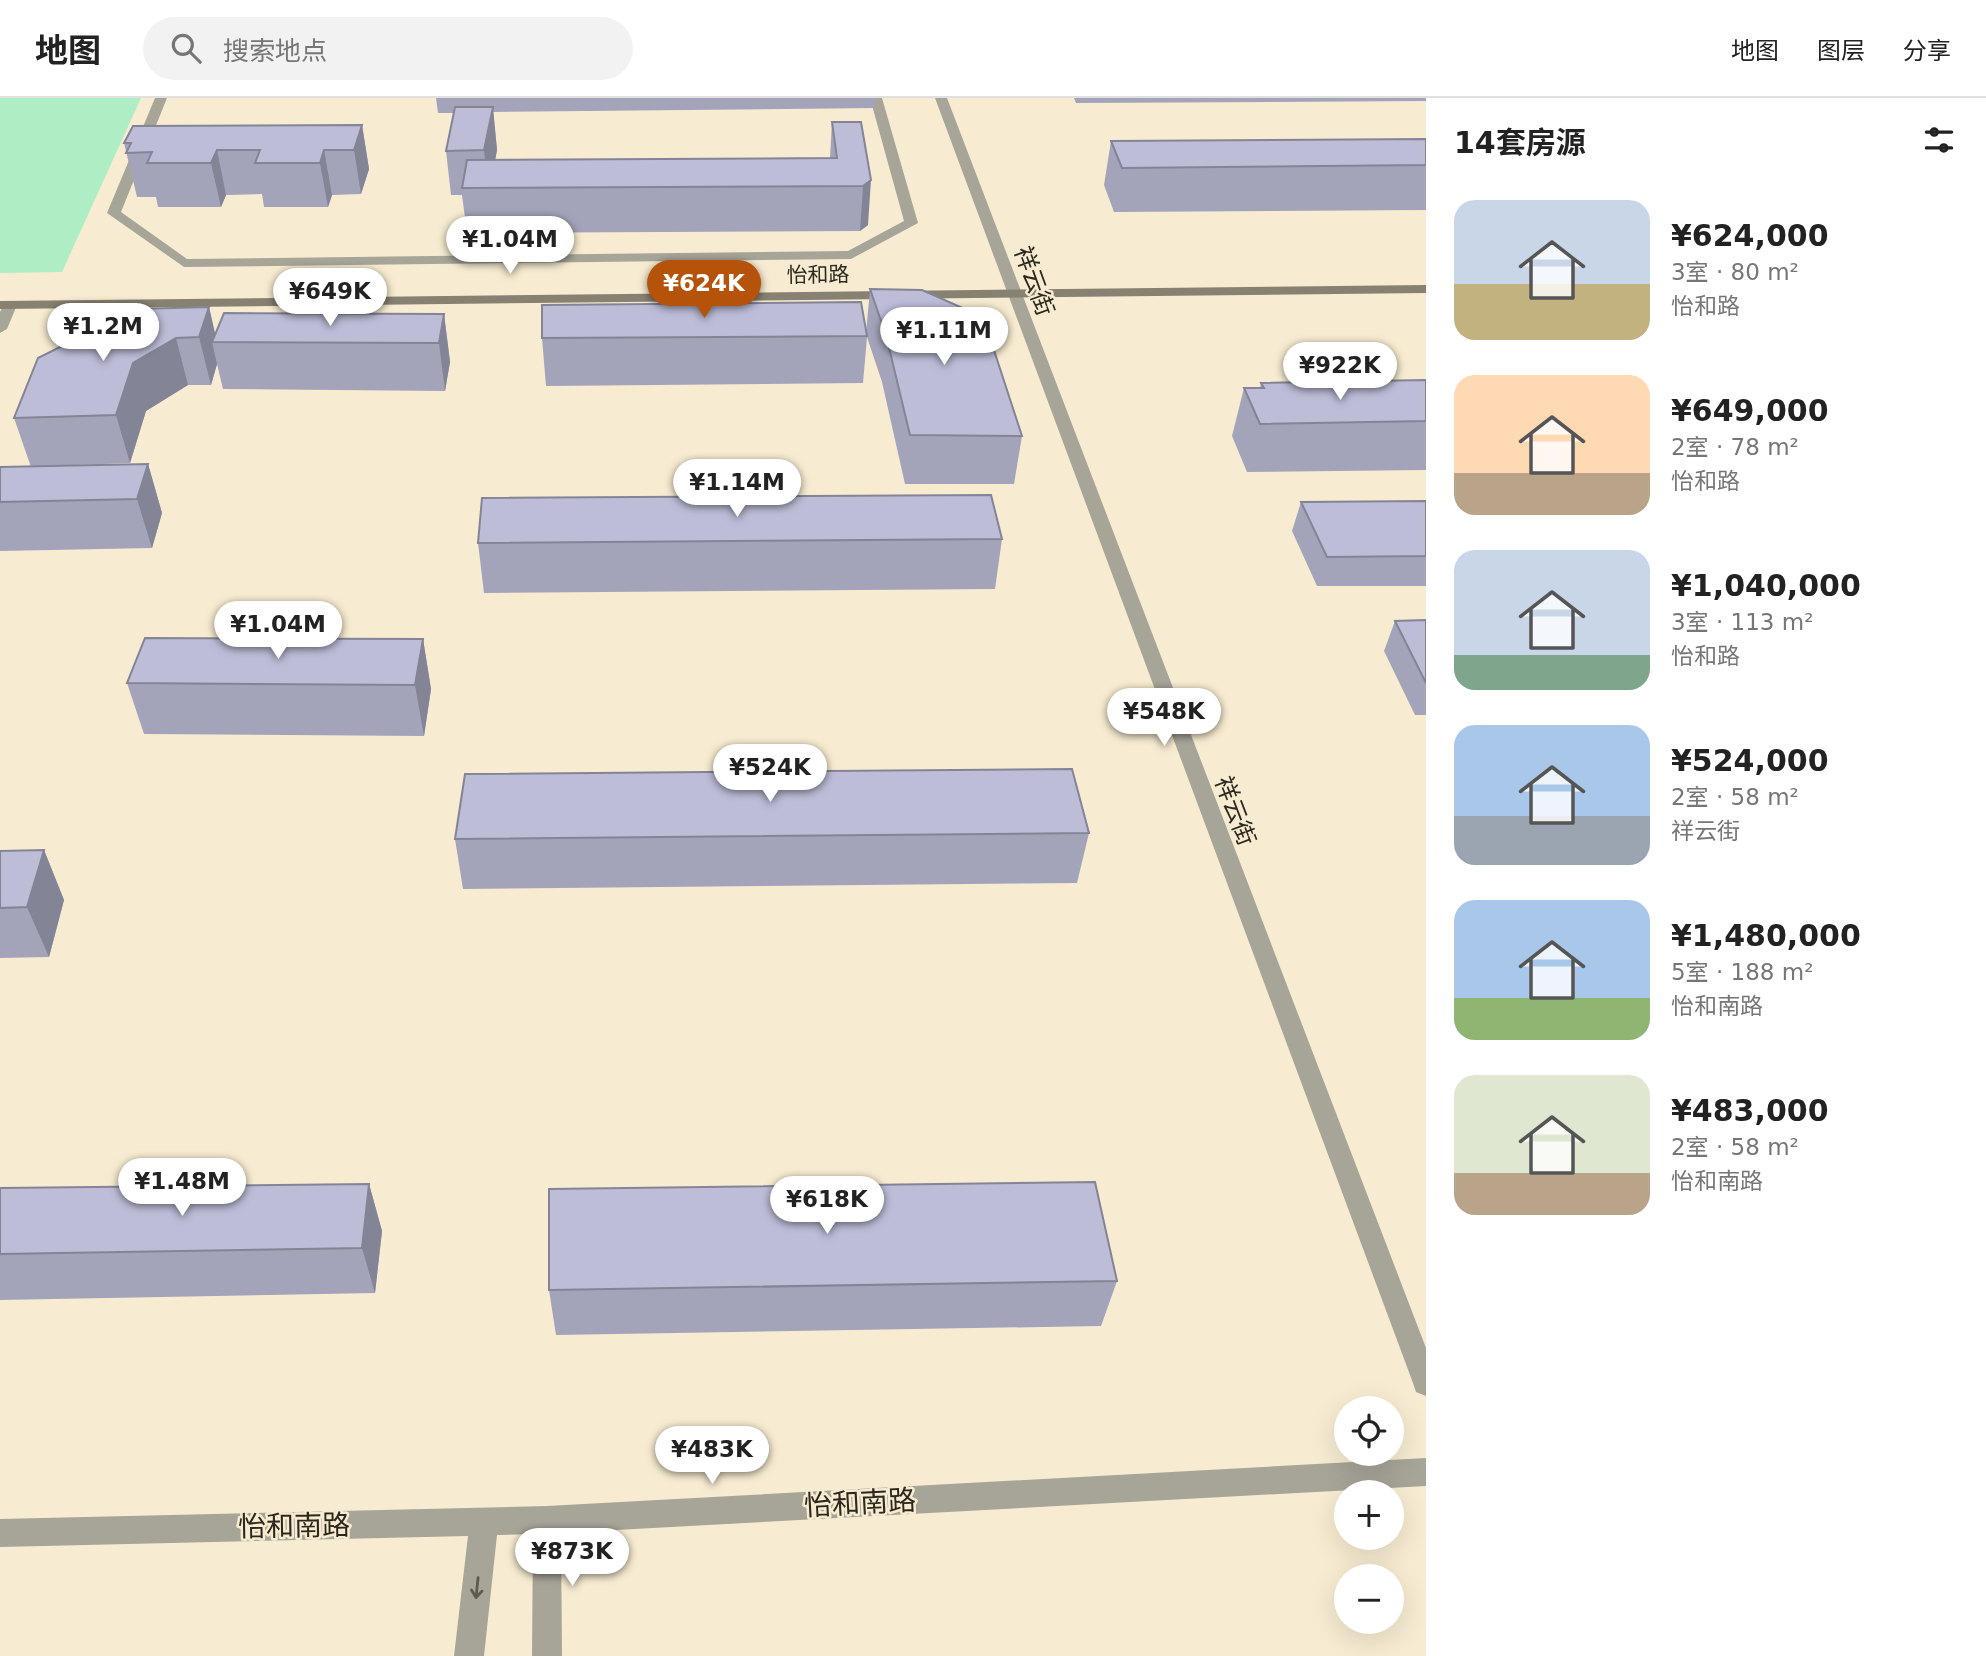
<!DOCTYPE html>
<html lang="zh">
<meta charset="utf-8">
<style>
body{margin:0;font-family:"DejaVu Sans","Noto Sans SC",sans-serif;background:#f2f2f2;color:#222;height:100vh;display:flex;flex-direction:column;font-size:26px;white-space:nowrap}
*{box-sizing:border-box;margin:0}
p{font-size:23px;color:#767676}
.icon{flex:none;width:38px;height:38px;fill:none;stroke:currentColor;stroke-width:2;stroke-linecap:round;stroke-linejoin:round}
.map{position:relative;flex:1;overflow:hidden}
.side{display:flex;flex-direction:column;background:#fff;width:560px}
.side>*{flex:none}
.buttons{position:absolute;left:1334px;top:1298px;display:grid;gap:14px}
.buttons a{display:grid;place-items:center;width:70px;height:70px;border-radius:50%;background:#fff;box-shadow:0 7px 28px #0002;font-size:35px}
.price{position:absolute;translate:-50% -60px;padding:0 16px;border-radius:24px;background:#fff;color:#222;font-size:23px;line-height:46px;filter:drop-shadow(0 2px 4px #0008)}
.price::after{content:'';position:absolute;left:50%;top:42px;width:21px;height:16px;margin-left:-10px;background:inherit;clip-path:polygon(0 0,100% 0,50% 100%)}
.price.selected{background:#b45309;color:#fff}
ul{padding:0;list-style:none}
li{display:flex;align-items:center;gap:21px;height:175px;padding:0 28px}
li span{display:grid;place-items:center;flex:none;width:196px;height:140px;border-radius:21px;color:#555}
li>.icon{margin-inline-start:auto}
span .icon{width:84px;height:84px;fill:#fffc;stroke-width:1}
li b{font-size:30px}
h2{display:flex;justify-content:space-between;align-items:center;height:84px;padding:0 28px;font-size:30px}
header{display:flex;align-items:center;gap:42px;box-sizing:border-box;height:98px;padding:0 35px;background:#fff;border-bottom:2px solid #e0e0e0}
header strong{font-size:33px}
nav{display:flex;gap:38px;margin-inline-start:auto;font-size:24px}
.search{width:490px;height:63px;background:#f2f2f2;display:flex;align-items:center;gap:18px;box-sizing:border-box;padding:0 24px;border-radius:38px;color:#767676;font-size:26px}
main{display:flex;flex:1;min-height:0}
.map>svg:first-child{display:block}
.green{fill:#afedc4}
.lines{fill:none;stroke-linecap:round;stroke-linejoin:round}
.street{fill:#a7a498;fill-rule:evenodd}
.secondary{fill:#868170;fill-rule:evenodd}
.wall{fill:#a3a3ba}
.shaded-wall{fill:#848497}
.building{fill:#bdbdd8;stroke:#848497;stroke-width:2}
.oneway{stroke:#5d5a4e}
.labels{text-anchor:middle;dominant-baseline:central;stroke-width:5;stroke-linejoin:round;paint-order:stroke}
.far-street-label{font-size:21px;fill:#2c281d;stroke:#f7ecd1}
.street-label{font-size:24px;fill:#2c281d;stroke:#f7ecd1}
.near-street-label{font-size:28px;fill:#2c281d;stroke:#f7ecd1}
</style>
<header>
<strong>地图</strong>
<div class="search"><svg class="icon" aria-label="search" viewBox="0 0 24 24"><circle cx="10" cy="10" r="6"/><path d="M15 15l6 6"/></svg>搜索地点</div>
<nav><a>地图</a><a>图层</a><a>分享</a></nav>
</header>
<main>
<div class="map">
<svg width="1426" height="1558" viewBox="0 0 1426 1558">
<rect width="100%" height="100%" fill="#f7ecd1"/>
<path class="green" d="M0,0H141L62,174L0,175Z"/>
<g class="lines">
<path class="street" d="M155,0H167L121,114L187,161L848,153L904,123L870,0H882L918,125L851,161L184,169L107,115Z
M935,0H947L1426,1250V1298L1416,1294L1413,1285Z
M10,203L17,207L7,231L0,235V214L5,204Z
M1426,1360V1388L561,1435L562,1558H532L533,1436L497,1437L484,1558H454L468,1438L0,1449V1421L547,1408Z"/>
<path class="secondary" d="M1426,187V195L0,211V203Z"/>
</g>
<path class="wall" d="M436,0H876L875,10L493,14L497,52L495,62L830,60L832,24H861L868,127L860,133L467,135L462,97H451L446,53L454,15H438Z
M1074,0H1426V3L1076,5Z
M362,27L369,71L361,96L332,97L328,109H264L262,96L226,97L221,109H158L156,99H137L124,45Z
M1426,41V112L1114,114L1104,87L1111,43Z
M870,191L1022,338L1014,386H905L882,284L867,239L863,285L546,288L542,240L866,235Z
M209,209L215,236L444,216L450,264L445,293L223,291L217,266L211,287H188L146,313L130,365L47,368L148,366L162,415L152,450L0,453V369H31L14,320Z
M1426,282V372L1247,374L1232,338L1244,290H1260L1261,285Z
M1426,403V488H1317L1292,433L1301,404Z
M1002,441L995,491L484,495L478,445Z
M1426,522V617H1415L1384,553L1395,523Z
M423,541L431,591L424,638L144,636L127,585Z
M1089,735L1077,785L463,791L455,741Z
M44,752L64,802L49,859L0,860V753Z
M369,1086L382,1133L375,1195L0,1202V1090Z
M1117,1183L1101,1228L556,1237L549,1192Z"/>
<path class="shaded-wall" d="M493,9L497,52L490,90H488L484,52Z
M362,27L369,71L361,96L354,52Z
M217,52L226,97L221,109L211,65Z
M324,52L332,97L328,109L320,65Z
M871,82L868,127L860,133L863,88Z
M209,209L217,244H212L217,266L211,287L199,239Z
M444,216L450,264L445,293L439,245Z
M176,240L188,287L146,313L130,365L116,317L133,265Z
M148,366L162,415L152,450L137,401Z
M423,541L431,591L424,638L415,587Z
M44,752L64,802L49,859L27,809Z
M369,1086L382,1133L375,1195L362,1150Z"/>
<path class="building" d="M455,9H493L484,52L446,53Z
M832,24H861L871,82L863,88L462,90L467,62L837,60Z
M362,27L354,52H324L320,65H255L260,52H217L211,65H147L152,54L126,55L131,45H124L133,28Z
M1426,41V67L1122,70L1111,43Z
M870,191L922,192L965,211L989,237L1022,338L910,337L886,237Z
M861,204L867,238L542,240V207Z
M209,209L199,239L176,240L133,265L116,317L14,320L38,260L136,211Z
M224,215L444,216L439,245L212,244Z
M1426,282V323L1260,326L1244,290H1264L1261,285Z
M148,366L137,401L0,404V369Z
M991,397L1002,441L478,445L482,400Z
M1426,403V458L1327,459L1301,404Z
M1426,522V585L1395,523Z
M145,540L423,541L415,587L127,585Z
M1072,671L1089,735L455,741L465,676Z
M44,752L27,809L0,810V753Z
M1095,1084L1117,1183L549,1192V1091Z
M369,1086L362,1150L0,1156V1090Z"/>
<defs><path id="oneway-shaft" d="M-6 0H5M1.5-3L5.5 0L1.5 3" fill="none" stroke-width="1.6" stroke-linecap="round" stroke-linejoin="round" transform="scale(1.75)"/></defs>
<use class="oneway" href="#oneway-shaft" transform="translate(477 1490) rotate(96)"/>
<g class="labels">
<g class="far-street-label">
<text transform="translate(818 177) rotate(-1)">怡和路</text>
</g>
<g class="street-label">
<text transform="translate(1034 183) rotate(70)">祥云街</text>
<text transform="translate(1235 713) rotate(69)">祥云街</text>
</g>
<g class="near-street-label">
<text transform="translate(860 1405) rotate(-3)">怡和南路</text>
<text transform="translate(294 1428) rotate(-1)">怡和南路</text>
</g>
</g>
</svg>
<div class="buttons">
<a><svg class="icon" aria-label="locate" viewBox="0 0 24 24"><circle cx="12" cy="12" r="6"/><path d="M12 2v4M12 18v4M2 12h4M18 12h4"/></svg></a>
<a>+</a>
<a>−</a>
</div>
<b class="price" style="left:510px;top:178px">¥1.04M</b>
<b class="price selected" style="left:704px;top:222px">¥624K</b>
<b class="price" style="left:330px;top:230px">¥649K</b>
<b class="price" style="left:103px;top:265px">¥1.2M</b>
<b class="price" style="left:944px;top:269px">¥1.11M</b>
<b class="price" style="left:1340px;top:304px">¥922K</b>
<b class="price" style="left:737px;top:421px">¥1.14M</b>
<b class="price" style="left:278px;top:563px">¥1.04M</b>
<b class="price" style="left:1164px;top:650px">¥548K</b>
<b class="price" style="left:770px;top:706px">¥524K</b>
<b class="price" style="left:182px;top:1120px">¥1.48M</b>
<b class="price" style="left:827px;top:1138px">¥618K</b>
<b class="price" style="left:712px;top:1388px">¥483K</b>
<b class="price" style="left:572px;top:1490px">¥873K</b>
</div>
<section class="side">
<h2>14套房源<svg class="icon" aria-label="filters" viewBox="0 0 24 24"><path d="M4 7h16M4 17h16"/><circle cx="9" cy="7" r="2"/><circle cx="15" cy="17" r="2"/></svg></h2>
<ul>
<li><span style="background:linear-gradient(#c9d6e8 60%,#c2b280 0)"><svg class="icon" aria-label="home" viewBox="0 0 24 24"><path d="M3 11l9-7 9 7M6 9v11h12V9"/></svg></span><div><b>¥624,000</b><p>3室 · 80 m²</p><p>怡和路</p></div></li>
<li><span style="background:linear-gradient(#ffd9b3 70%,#b9a48a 0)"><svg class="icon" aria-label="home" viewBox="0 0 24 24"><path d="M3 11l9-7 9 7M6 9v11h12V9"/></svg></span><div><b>¥649,000</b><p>2室 · 78 m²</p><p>怡和路</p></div></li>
<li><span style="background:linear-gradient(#c9d6e8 75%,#7fa58c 0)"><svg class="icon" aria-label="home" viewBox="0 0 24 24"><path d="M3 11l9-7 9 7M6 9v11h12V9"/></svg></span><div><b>¥1,040,000</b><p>3室 · 113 m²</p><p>怡和路</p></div></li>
<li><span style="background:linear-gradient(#a9c7e8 65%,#9aa5b1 0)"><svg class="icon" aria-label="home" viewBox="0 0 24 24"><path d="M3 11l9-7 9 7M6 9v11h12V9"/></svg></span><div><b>¥524,000</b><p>2室 · 58 m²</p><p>祥云街</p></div></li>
<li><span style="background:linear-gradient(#a9c7e8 70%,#8fb573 0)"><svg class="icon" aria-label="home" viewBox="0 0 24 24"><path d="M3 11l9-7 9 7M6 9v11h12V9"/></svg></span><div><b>¥1,480,000</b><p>5室 · 188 m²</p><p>怡和南路</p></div></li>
<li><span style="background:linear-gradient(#dfe7d0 70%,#b9a48a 0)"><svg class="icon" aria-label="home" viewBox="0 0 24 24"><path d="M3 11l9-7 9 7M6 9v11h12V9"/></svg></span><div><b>¥483,000</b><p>2室 · 58 m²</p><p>怡和南路</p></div></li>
</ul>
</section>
</main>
